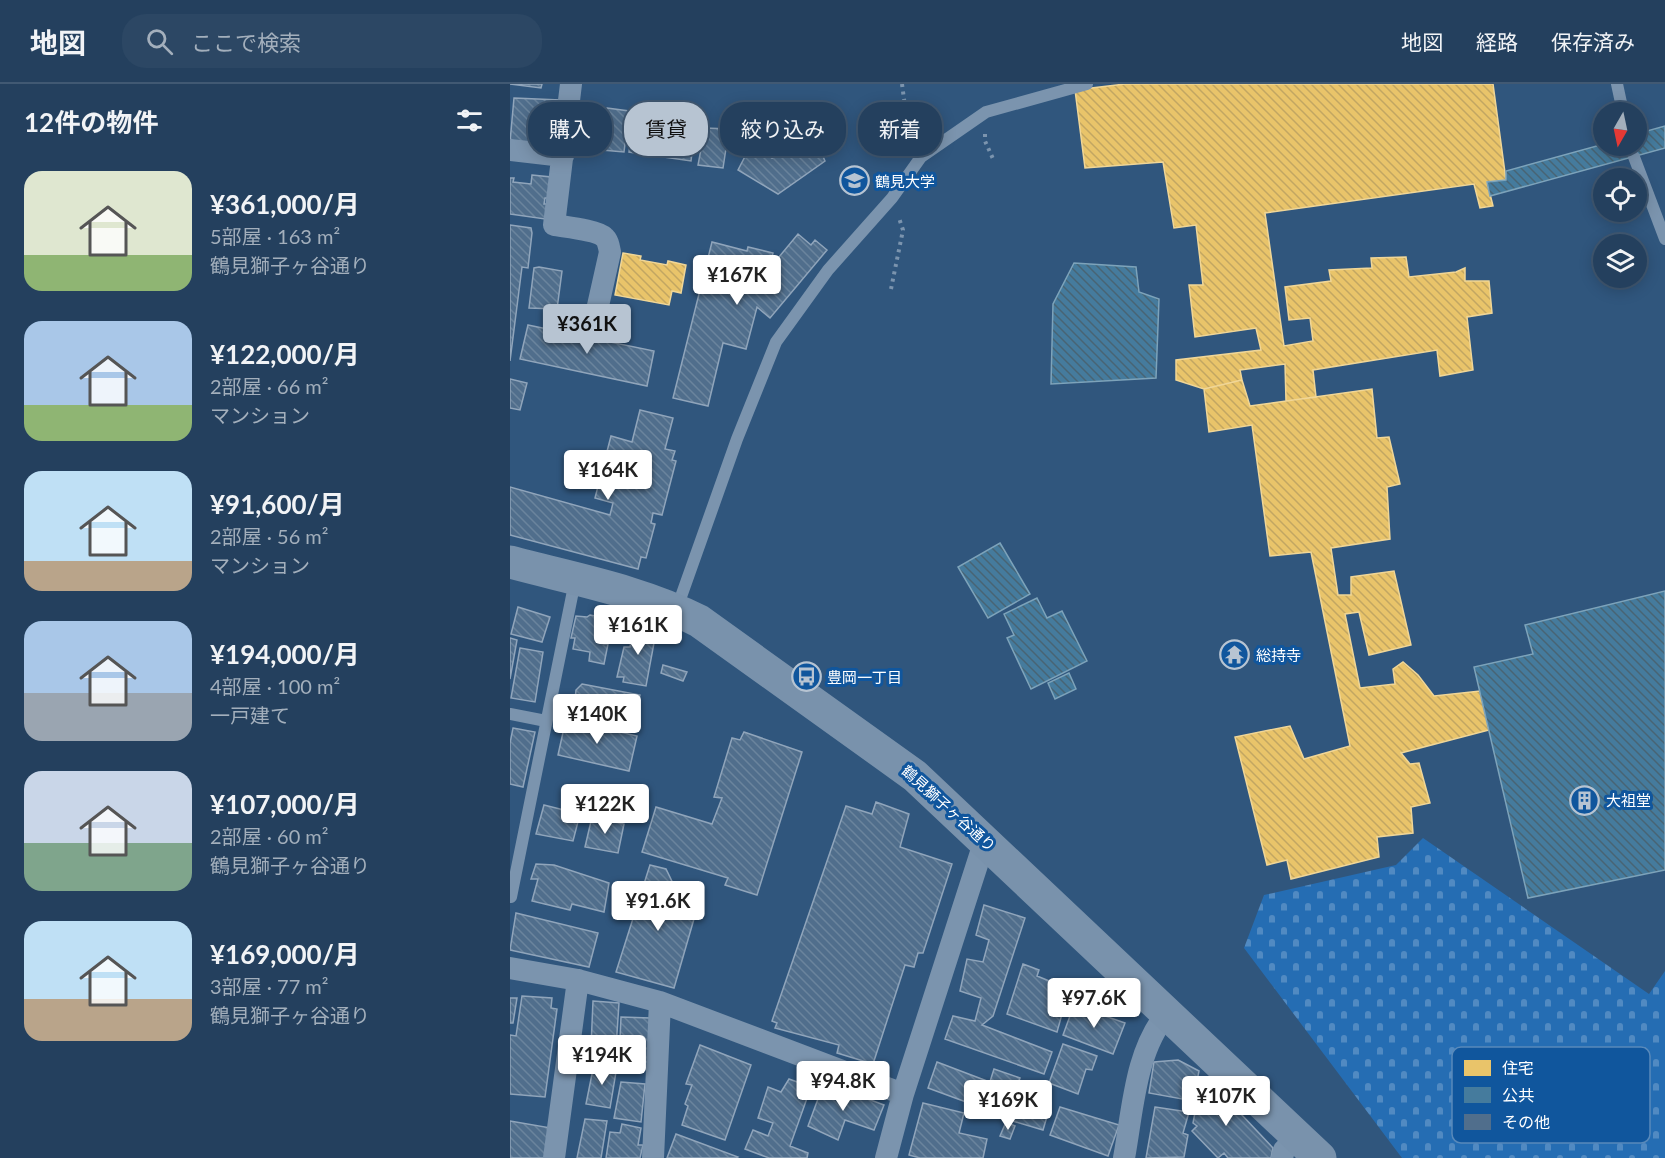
<!DOCTYPE html>
<html lang="ja">
<meta charset="utf-8">
<style>
body{margin:0;font-family:Lato,"Noto Sans JP",sans-serif;background:#2c4764;color:#f1f3f6;height:100vh;display:flex;flex-direction:column;font-size:22px;white-space:nowrap}
*{box-sizing:border-box;margin:0}
p{font-size:20px;color:#a3afbc}
.icon{flex:none;width:33px;height:33px;fill:none;stroke:currentColor;stroke-width:2;stroke-linecap:round;stroke-linejoin:round}
.map{position:relative;flex:1;overflow:hidden}
.side{display:flex;flex-direction:column;background:#24405e;width:510px}
.side>*{flex:none}
.hud{position:absolute;left:18px;top:18px;width:570px;height:54px;display:flex;gap:12px}
.needle{width:39px;rotate:189deg}
.fabs{position:absolute;left:1083px;top:18px;display:grid;gap:12px}
.fabs a{display:grid;place-items:center;width:54px;height:54px;border-radius:50%;background:#24405e;box-shadow:0 3px 15px #0003,0 0 0 2px #415973;font-size:30px}
.price{position:absolute;translate:-50% -51px;padding:0 14px;border-radius:6px;background:#fff;color:#222;font-size:20px;line-height:39px;filter:drop-shadow(0 2px 3px #0008)}
.price::after{content:'';position:absolute;left:50%;top:36px;width:18px;height:14px;margin-left:-9px;background:inherit;clip-path:polygon(0 0,100% 0,50% 100%)}
.price.active{background:#b7c4d2;color:#111}
ul{padding:0;list-style:none}
li{display:flex;align-items:center;gap:18px;height:150px;padding:0 24px}
li span{display:grid;place-items:center;flex:none;width:168px;height:120px;border-radius:18px;color:#555}
li>.icon{margin-inline-start:auto}
span .icon{width:72px;height:72px;fill:#fffc;stroke-width:1}
li b{font-size:26px}
h2{display:flex;justify-content:space-between;align-items:center;height:72px;padding:0 24px;font-size:26px}
.pill{padding:0 21px;border-radius:24px;background:#24405e;box-shadow:0 3px 15px #0003,0 0 0 2px #415973;font-size:21px;line-height:54px}
.pill.active{background:#b7c4d2;color:#111}
header{display:flex;align-items:center;gap:36px;box-sizing:border-box;height:84px;padding:0 30px;background:#24405e;border-bottom:2px solid #415973}
header strong{font-size:28px}
nav{display:flex;gap:33px;margin-inline-start:auto;font-size:21px}
.search{width:420px;height:54px;background:#2c4764;display:flex;align-items:center;gap:15px;box-sizing:border-box;padding:0 21px;border-radius:24px;color:#a3afbc;font-size:22px}
main{display:flex;flex:1;min-height:0}
.map>svg:first-child{display:block}
.cemetery{fill:url(#cemetery-stones)}
.homes{fill:url(#homes-back-hatch);stroke:#f0d697;stroke-width:1.5}
.public{fill:url(#public-back-hatch);stroke:#7da3ba;stroke-width:1.5}
.building{fill:url(#building-back-hatch);stroke:#90a5bb;stroke-width:1.5}
.lines{fill:none;stroke-linecap:round;stroke-linejoin:round}
.path{stroke:#7b94ae;stroke-width:4;stroke-dasharray:3 4.5;stroke-linecap:butt}
.service{stroke:#7b94ae;stroke-width:12}
.minor{stroke:#7b94ae;stroke-width:22}
.primary{stroke:#7992ac;stroke-width:33}
.labels{text-anchor:middle;dominant-baseline:central;stroke-width:6;stroke-linejoin:round;paint-order:stroke}
.poi-label{font-size:15px;fill:#fff;stroke:#10569d;text-anchor:start}
.street-label{font-size:15px;fill:#fff;stroke:#10569d}
.key{fill:#10569d;stroke:#5889ba;stroke-width:1.5}
.key-label{font-size:16px;fill:#fff}
</style>
<header>
<strong>地図</strong>
<div class="search"><svg class="icon" aria-label="search" viewBox="0 0 24 24"><circle cx="10" cy="10" r="6"/><path d="M15 15l6 6"/></svg>ここで検索</div>
<nav><a>地図</a><a>経路</a><a>保存済み</a></nav>
</header>
<main>
<section class="side">
<h2>12件の物件<svg class="icon" aria-label="filters" viewBox="0 0 24 24"><path d="M4 7h16M4 17h16"/><circle cx="9" cy="7" r="2"/><circle cx="15" cy="17" r="2"/></svg></h2>
<ul>
<li><span style="background:linear-gradient(#dfe7d0 70%,#8fb573 0)"><svg class="icon" aria-label="home" viewBox="0 0 24 24"><path d="M3 11l9-7 9 7M6 9v11h12V9"/></svg></span><div><b>¥361,000/月</b><p>5部屋 · 163 m²</p><p>鶴見獅子ヶ谷通り</p></div></li>
<li><span style="background:linear-gradient(#a9c7e8 70%,#8fb573 0)"><svg class="icon" aria-label="home" viewBox="0 0 24 24"><path d="M3 11l9-7 9 7M6 9v11h12V9"/></svg></span><div><b>¥122,000/月</b><p>2部屋 · 66 m²</p><p>マンション</p></div></li>
<li><span style="background:linear-gradient(#bfe0f5 75%,#b9a48a 0)"><svg class="icon" aria-label="home" viewBox="0 0 24 24"><path d="M3 11l9-7 9 7M6 9v11h12V9"/></svg></span><div><b>¥91,600/月</b><p>2部屋 · 56 m²</p><p>マンション</p></div></li>
<li><span style="background:linear-gradient(#a9c7e8 60%,#9aa5b1 0)"><svg class="icon" aria-label="home" viewBox="0 0 24 24"><path d="M3 11l9-7 9 7M6 9v11h12V9"/></svg></span><div><b>¥194,000/月</b><p>4部屋 · 100 m²</p><p>一戸建て</p></div></li>
<li><span style="background:linear-gradient(#c9d6e8 60%,#7fa58c 0)"><svg class="icon" aria-label="home" viewBox="0 0 24 24"><path d="M3 11l9-7 9 7M6 9v11h12V9"/></svg></span><div><b>¥107,000/月</b><p>2部屋 · 60 m²</p><p>鶴見獅子ヶ谷通り</p></div></li>
<li><span style="background:linear-gradient(#bfe0f5 65%,#b9a48a 0)"><svg class="icon" aria-label="home" viewBox="0 0 24 24"><path d="M3 11l9-7 9 7M6 9v11h12V9"/></svg></span><div><b>¥169,000/月</b><p>3部屋 · 77 m²</p><p>鶴見獅子ヶ谷通り</p></div></li>
</ul>
</section>
<div class="map">
<svg width="1155" height="1074" viewBox="0 0 1155 1074">
<defs>
<pattern id="cemetery-stones" width="16" height="16" patternUnits="userSpaceOnUse" patternTransform="scale(1.5)"><rect width="16" height="16" fill="#256db3"/><path d="M2 7V4a2 2 0 0 1 4 0v3zM10 15v-3a2 2 0 0 1 4 0v3z" fill="#518ac2"/></pattern>
<pattern id="homes-back-hatch" width="6" height="6" patternUnits="userSpaceOnUse" patternTransform="scale(1.5)"><rect width="6" height="6" fill="#e9c46a"/><path d="M-1 5l2 2M0 0l6 6M5-1l2 2" fill="none" stroke="#c2a662"/></pattern>
<pattern id="public-back-hatch" width="6" height="6" patternUnits="userSpaceOnUse" patternTransform="scale(1.5)"><rect width="6" height="6" fill="#457b9d"/><path d="M-1 5l2 2M0 0l6 6M5-1l2 2" fill="none" stroke="#486474"/></pattern>
<pattern id="building-back-hatch" width="6" height="6" patternUnits="userSpaceOnUse" patternTransform="scale(1.5)"><rect width="6" height="6" fill="#506e8c"/><path d="M-1 5l2 2M0 0l6 6M5-1l2 2" fill="none" stroke="#6a849d"/></pattern>
</defs>
<rect width="100%" height="100%" fill="#30567d"/>
<path class="cemetery" d="M913,754L1139,910L1155,887V1074H892L734,864L754,811L886,781Z"/>
<path class="homes" d="M615,0H983L996,96L977,98L983,122L970,124L964,100L755,129L774,262L803,257L800,234L779,236L775,203L821,197L819,186L862,184L861,174L896,173L899,193L946,188L955,184V197H979L982,229L957,233L963,286L930,292L927,266L803,286L806,313L776,317L775,280L730,286L732,296L694,305L666,296V276L751,266L746,244L685,253L679,201H693L686,141L664,144L653,78L575,84L565,6Z
M113,169L131,172L130,176L157,181L158,177L176,181L171,209L162,207L159,221L105,211Z
M732,296L740,322L862,305L867,354L879,353L890,400L877,403L880,455L821,464L828,511H841V493L884,487L901,561L859,571L849,528L835,530L850,604L885,600L883,585L893,578L908,591L924,612L970,607L979,646L891,669L900,680L909,679L920,719L901,723L903,749L867,753L869,773L781,795L777,776L757,781L725,653L780,642L794,675L840,662L801,468L760,472L742,341L699,348L694,305Z"/>
<path class="public" d="M1155,42V64L980,112L977,98L996,96V87L1094,60L1126,62V50Z
M564,179L626,183L629,208L649,215L646,294L541,300L543,220Z
M490,459L520,510L478,534L448,483Z
M1155,507V786L1018,814L964,583L1023,570L1015,541Z
M527,514L537,534L552,527L577,577L521,605L497,554L504,551L494,530Z
M559,589L566,605L545,615L538,599Z"/>
<path class="building" d="M0,0H32L31,4Z
M4,14L50,16L47,53H43V63L0,58Z
M72,22L93,25L88,66L66,63Z
M97,24L119,27L114,68L92,66Z
M124,28L186,36L181,77L119,68Z
M195,44L219,45L213,84L188,81Z
M302,48L315,77L268,110L228,86L241,61L262,74Z
M22,91L41,93L38,114H35L34,120H37L35,135L0,130V94H4L3,98L21,100Z
M0,141L21,144L22,149L18,184L12,183L0,277Z
M288,150L301,161L305,156L317,166L260,234L247,223L236,265L213,259L198,322L163,314L202,158L237,167L238,163L263,169L259,185Z
M29,183L52,187L47,225L19,224L24,184Z
M18,241L144,267L137,302L10,275Z
M0,295L17,299L10,326L0,324Z
M130,326L163,334L155,365L165,367L162,376L166,377L152,431L143,429L141,439L145,440L136,474L131,473L128,485L0,451V403L100,431L103,419L85,414L101,352L122,358Z
M8,523L40,533L32,558L1,550Z
M80,531L96,534L92,549L96,550L94,560H98L94,580L79,577L80,568L63,565L65,554H61L66,532L77,533Z
M124,540L147,543L136,602L113,598L114,593H107L114,563H120Z
M0,554L7,556L0,595Z
M10,564L33,568L25,618L1,614Z
M153,581L177,588L173,597L151,589Z
M72,600L130,611L124,637L64,626L66,606Z
M56,635L127,652L119,687L48,671Z
M3,644L25,648L13,703L0,700V659Z
M234,648L292,668L247,811L215,801L218,794L132,768L146,723L202,740L212,714L204,713L222,654L230,656Z
M366,718L399,730L390,763L442,780L413,869H408L404,883L395,881L363,980L327,969L329,961L265,944L267,939L262,937L336,722L362,730Z
M34,721L70,730L63,757L26,750Z
M82,733L114,740L108,769L75,763Z
M26,780L44,781L99,799L94,828L62,820L60,826L22,817L28,795H21Z
M140,781L156,785L172,818L188,821L164,904L106,888Z
M474,821L515,834L483,932L472,941L542,968L534,990L435,955L443,932L465,937L471,914L450,907L457,875L473,878L479,856L466,851Z
M6,829L88,849L79,883L0,866Z
M513,880L529,886L527,892L559,905L547,948L497,930Z
M12,912L42,914L41,924L47,925L35,1013L0,1010V951L6,952Z
M0,914H7L3,939H0Z
M83,917L109,919L106,964L81,963Z
M564,921L615,939L603,970L553,951Z
M111,933L140,934L138,978L109,977Z
M553,960L587,972L582,986L576,985L568,1010L539,999Z
M190,961L241,981L215,1056L172,1041L178,1022L175,1020L182,1001L176,1000Z
M668,976L689,987L683,1017L639,1009L644,978Z
M427,978L477,997L467,1022L418,1004Z
M84,980L107,982L100,1024L76,1020Z
M484,985L510,994L496,1032L472,1023Z
M696,993L763,1064L761,1074H718L714,1069L708,1074L682,1047L687,1042L683,1039L691,997Z
M279,995L301,1003L280,1062L298,1069L297,1074H259L235,1065L243,1046L258,1052L263,1039L248,1034L258,1003L271,1008Z
M111,998L135,1000L131,1038L104,1034Z
M326,1003L374,1021L364,1046L335,1036L328,1056L298,1042L312,1004L324,1008Z
M515,1010L541,1019L533,1046L499,1036L504,1022L509,1023Z
M413,1019L454,1029L449,1049L477,1055L473,1074H410L399,1071Z
M550,1023L609,1041L598,1072L540,1051Z
M645,1023L679,1028L673,1049L678,1051L674,1073L636,1074Z
M75,1035L97,1037L91,1074H67Z
M0,1037L41,1044L35,1074H0Z
M496,1038L505,1042L500,1055L490,1052Z
M112,1040L131,1044L128,1061H133L130,1074H96L100,1048L110,1049Z
M166,1050L228,1073L227,1074H157Z"/>
<g class="lines">
<path class="path" d="M392,0L396,30L405,56
M475,50V57L484,77
M381,205L393,146L389,134"/>
<path class="service" d="M1107,0L1113,28
M1124,73L1155,155
M167,524L227,355L266,258L318,186L382,114L411,73L476,28L577,0
M0,630L36,637
M1,813L65,497"/>
<path class="minor" d="M61,0L44,141C55,143 87,146 94,153C98,156 99,163 100,168L83,244
M0,66L53,72
M0,884L68,896L150,918
M44,1074L68,896
M143,1074L150,918L393,1010
M376,1074L393,1010L475,756
M614,1074C623,1025 625,967 658,928
M772,1074L774,1066L790,1053"/>
<path class="primary" d="M0,478C63,495 131,507 189,537L405,692L810,1074"/>
</g>
<defs>
<symbol id="university-ring" viewBox="-11 -11 22 22"><circle r="9.5" fill="#10569d" stroke="#b7c4d2" stroke-width="1.5"/><path d="M0-5L7-2L0 1L-7-2ZM-4 1L0 2.5L4 1V4Q0 6-4 4Z" fill="#b7c4d2"/></symbol>
<symbol id="temple-ring" viewBox="-11 -11 22 22"><circle r="9.5" fill="#10569d" stroke="#b7c4d2" stroke-width="1.5"/><path d="M0-6L5-2H3V0L6.5 2.5H4V6H1.5V3h-3V6H-4V2.5H-6.5L-3 0V-2H-5Z" fill="#b7c4d2"/></symbol>
<symbol id="bus-ring" viewBox="-11 -11 22 22"><circle r="9.5" fill="#10569d" stroke="#b7c4d2" stroke-width="1.5"/><path d="M-5-6H5V4H4V6H2V4H-2V6H-4V4H-5ZM-3.5-4V0h7V-4ZM-3.5 1.2v1.5H-2V1.2ZM2 1.2v1.5H3.5V1.2Z" fill="#b7c4d2"/></symbol>
<symbol id="building-ring" viewBox="-11 -11 22 22"><circle r="9.5" fill="#10569d" stroke="#b7c4d2" stroke-width="1.5"/><path d="M-4-6H4V6H1V3H-1V6H-4ZM-2.5-4.3h1.7v1.8h-1.7ZM.8-4.3h1.7v1.8H.8ZM-2.5-1h1.7V.8h-1.7ZM.8-1h1.7V.8H.8Z" fill="#b7c4d2"/></symbol>
</defs>
<g fill-rule="evenodd">
<use href="#university-ring" x="328" y="80" width="33" height="33"/>
<use href="#temple-ring" x="708" y="554" width="33" height="33"/>
<use href="#bus-ring" x="280" y="576" width="33" height="33"/>
<use href="#building-ring" x="1058" y="700" width="33" height="33"/>
</g>
<g class="labels">
<g class="poi-label">
<text x="365" y="97">鶴見大学</text>
<text x="746" y="571">総持寺</text>
<text x="317" y="593">豊岡一丁目</text>
<text x="1096" y="716">大祖堂</text>
</g>
<g class="street-label">
<text transform="translate(439 724) rotate(42)">鶴見獅子ヶ谷通り</text>
</g>
</g>
<rect x="942" y="963" width="198" height="96" rx="9" class="key"/>
<rect x="954" y="976" width="27" height="16" fill="#e9c46a"/>
<rect x="954" y="1003" width="27" height="16" fill="#457b9d"/>
<rect x="954" y="1030" width="27" height="16" fill="#506e8c"/>
<g class="key-label">
<text x="992" y="990">住宅</text>
<text x="992" y="1017">公共</text>
<text x="992" y="1044">その他</text>
</g>
</svg>
<div class="fabs">
<a><svg class="needle" viewBox="-14 -14 28 28"><path d="M0-13l5 13h-10z" fill="#e53935"/><path d="M0 13l5-13h-10z" fill="#a3afbc"/></svg></a>
<a><svg class="icon" aria-label="locate" viewBox="0 0 24 24"><circle cx="12" cy="12" r="6"/><path d="M12 2v4M12 18v4M2 12h4M18 12h4"/></svg></a>
<a><svg class="icon" aria-label="layers" viewBox="0 0 24 24"><path d="M12 4l9 5-9 5-9-5zM3 14l9 5 9-5"/></svg></a>
</div>
<b class="price" style="left:227px;top:222px">¥167K</b>
<b class="price active" style="left:77px;top:271px">¥361K</b>
<b class="price" style="left:98px;top:417px">¥164K</b>
<b class="price" style="left:128px;top:572px">¥161K</b>
<b class="price" style="left:87px;top:661px">¥140K</b>
<b class="price" style="left:95px;top:751px">¥122K</b>
<b class="price" style="left:148px;top:848px">¥91.6K</b>
<b class="price" style="left:584px;top:945px">¥97.6K</b>
<b class="price" style="left:92px;top:1002px">¥194K</b>
<b class="price" style="left:333px;top:1028px">¥94.8K</b>
<b class="price" style="left:716px;top:1043px">¥107K</b>
<b class="price" style="left:498px;top:1047px">¥169K</b>
<div class="hud">
<a class="pill">購入</a>
<a class="pill active">賃貸</a>
<a class="pill">絞り込み</a>
<a class="pill">新着</a>
</div>
</div>
</main>
